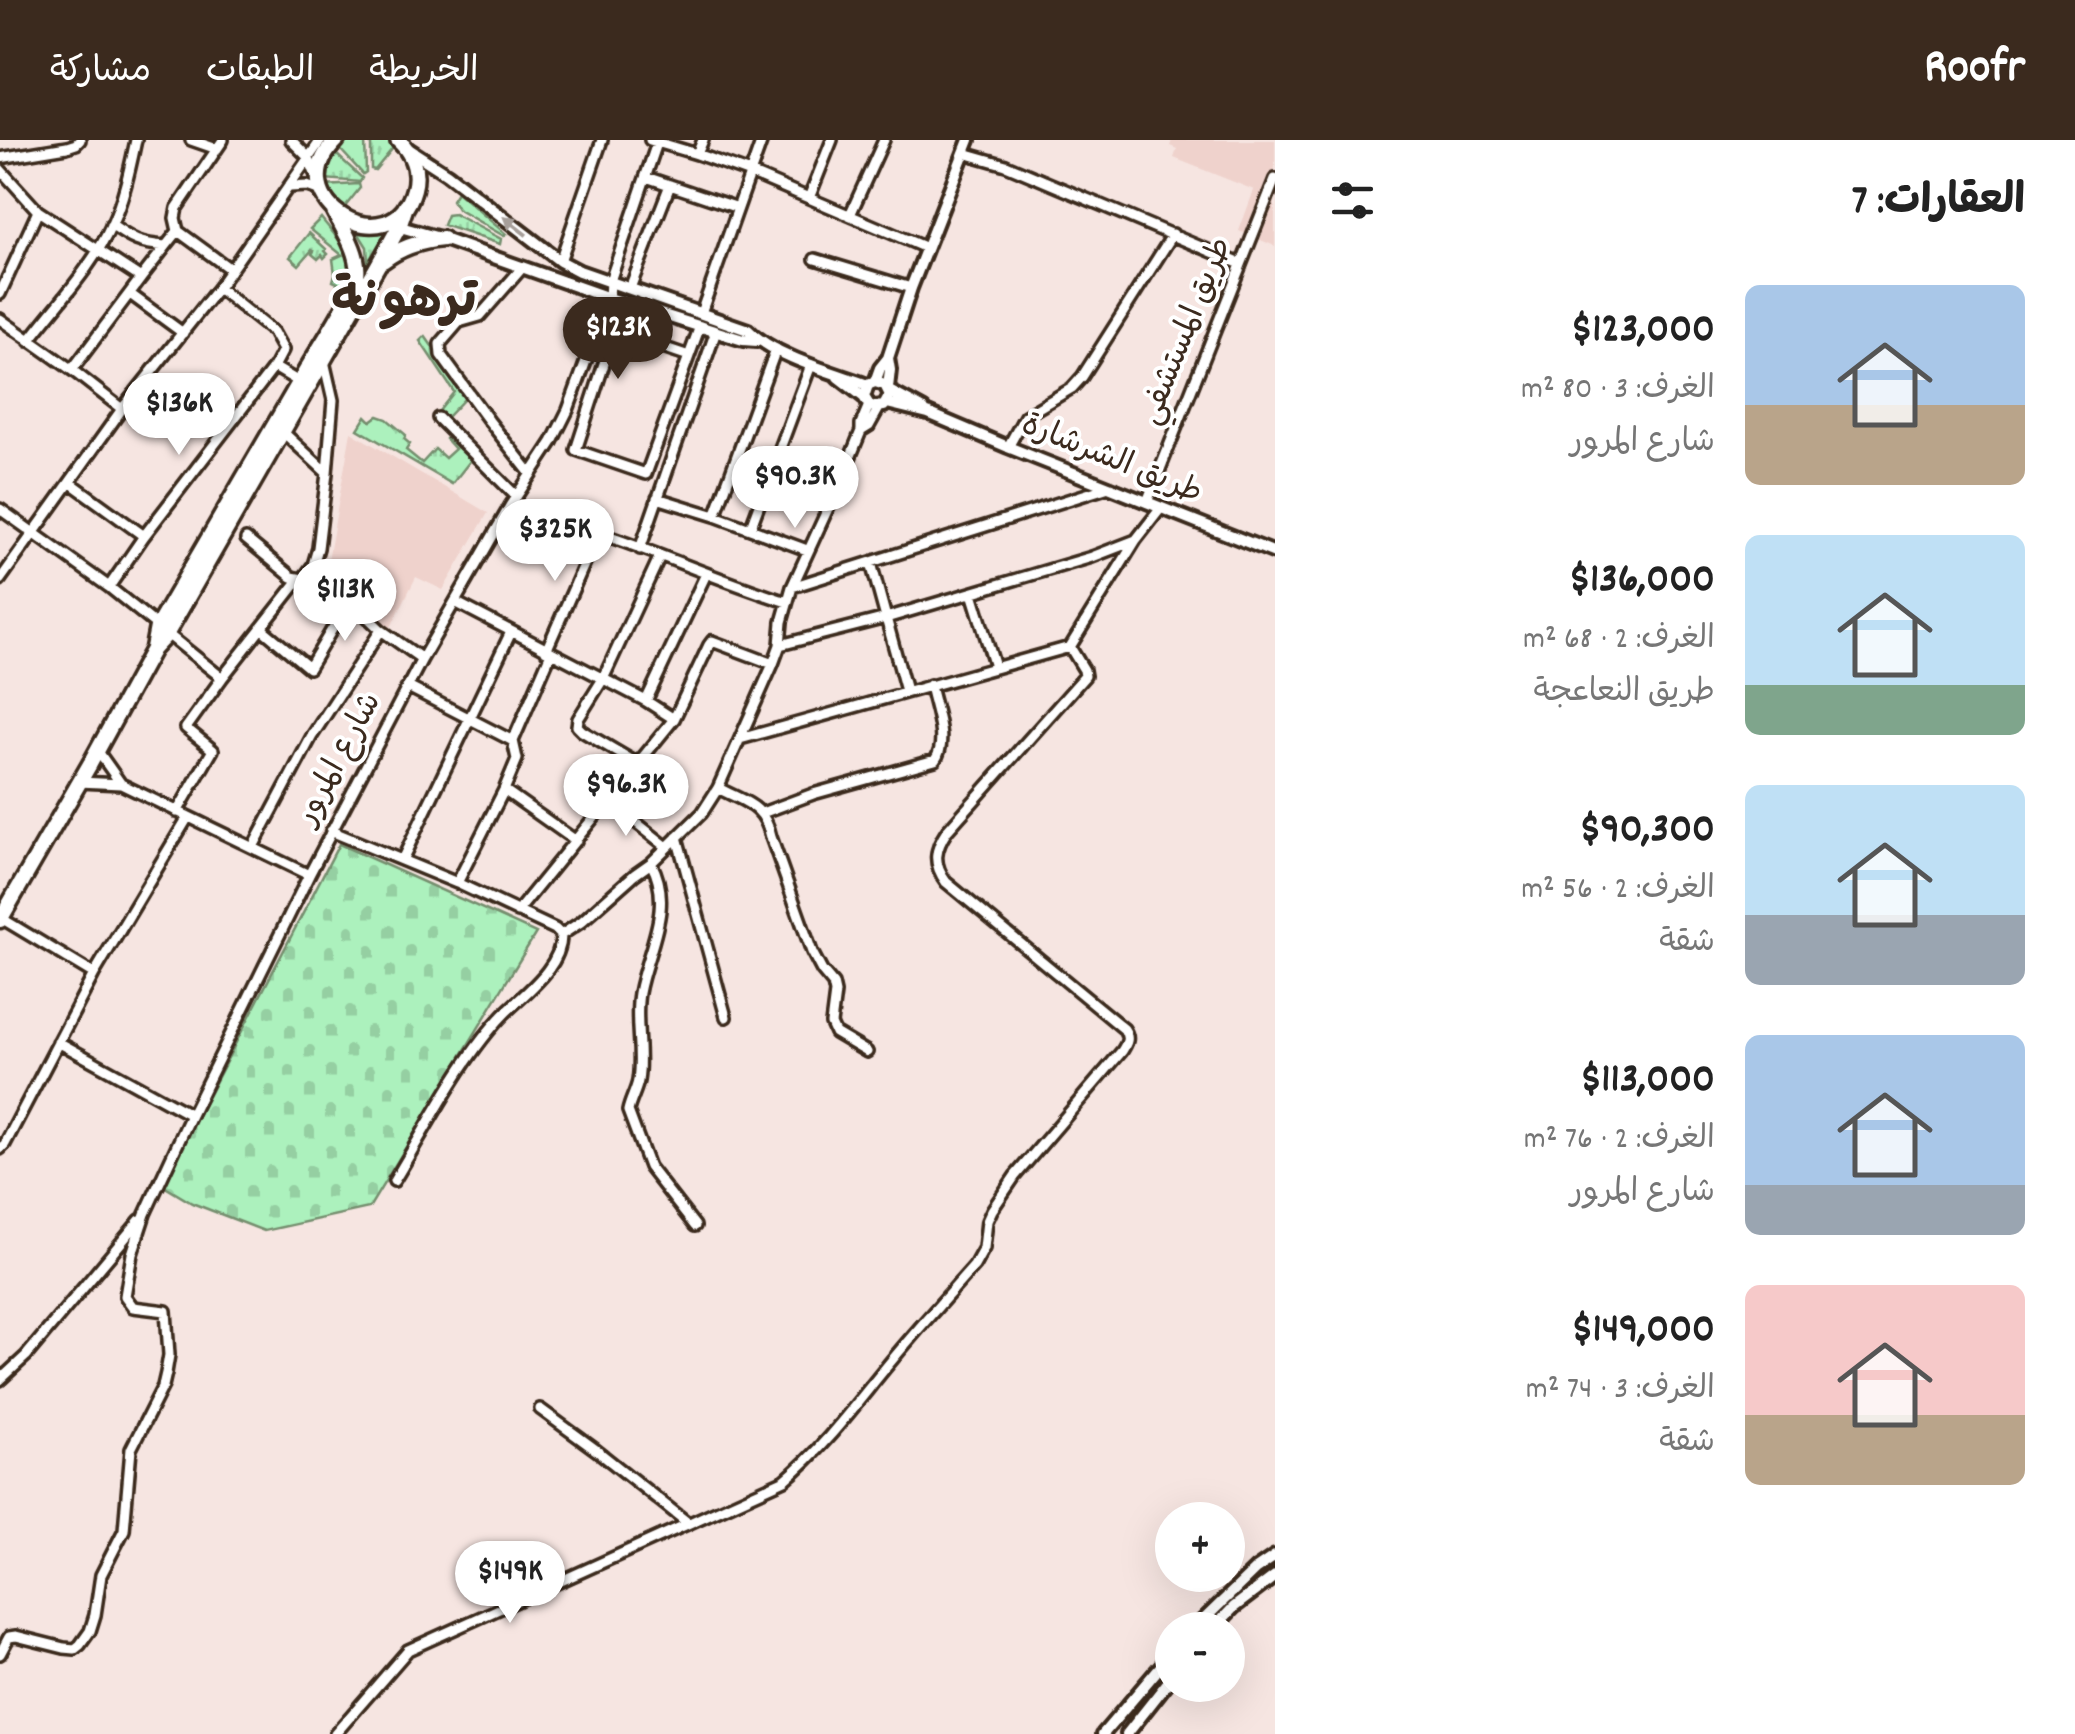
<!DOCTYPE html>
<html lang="ar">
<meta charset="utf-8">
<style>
body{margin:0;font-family:Dekko,"Playpen Sans Arabic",sans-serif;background:#f2f2f2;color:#222;direction:rtl;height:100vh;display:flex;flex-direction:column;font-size:38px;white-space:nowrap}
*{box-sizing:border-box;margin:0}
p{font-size:32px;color:#767676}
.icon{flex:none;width:55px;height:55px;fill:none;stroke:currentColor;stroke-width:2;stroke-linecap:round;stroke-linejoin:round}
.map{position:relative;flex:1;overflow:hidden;direction:ltr}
.drawer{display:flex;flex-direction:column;background:#fff;width:800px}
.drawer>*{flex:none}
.tools{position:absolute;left:1155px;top:1362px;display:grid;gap:20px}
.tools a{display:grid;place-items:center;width:90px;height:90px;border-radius:50%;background:#fff;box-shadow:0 10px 40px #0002;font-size:50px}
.price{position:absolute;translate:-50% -85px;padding:0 22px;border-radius:35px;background:#fff;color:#222;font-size:32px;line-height:65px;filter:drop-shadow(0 2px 5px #0008)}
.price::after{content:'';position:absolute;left:50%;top:60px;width:30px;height:22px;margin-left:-15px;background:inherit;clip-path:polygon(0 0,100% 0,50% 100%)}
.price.selected{background:#3b2a1e;color:#fff}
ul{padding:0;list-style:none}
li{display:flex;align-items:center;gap:30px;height:250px;padding:0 50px}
li span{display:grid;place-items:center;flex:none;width:280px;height:200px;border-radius:15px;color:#555}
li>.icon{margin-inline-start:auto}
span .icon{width:120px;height:120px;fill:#fffc;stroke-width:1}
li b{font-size:42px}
h2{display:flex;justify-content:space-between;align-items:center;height:120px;padding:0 50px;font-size:42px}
header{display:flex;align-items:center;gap:60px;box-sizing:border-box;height:140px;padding:0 50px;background:#3b2a1e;color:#fff}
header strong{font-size:48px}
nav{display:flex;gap:55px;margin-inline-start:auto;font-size:35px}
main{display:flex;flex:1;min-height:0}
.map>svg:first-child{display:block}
.built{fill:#efd2cc}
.grass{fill:url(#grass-tufts);stroke:#748e6e;stroke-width:2.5}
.cemetery{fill:url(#cemetery-stones);stroke:#748e6e;stroke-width:2.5}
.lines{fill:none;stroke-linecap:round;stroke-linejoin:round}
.minor-casing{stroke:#3b2a1e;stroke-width:16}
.tertiary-casing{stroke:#3b2a1e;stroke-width:18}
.trunk-casing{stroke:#3b2a1e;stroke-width:21}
.minor{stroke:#fff;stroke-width:9}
.tertiary{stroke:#fff;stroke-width:10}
.trunk{stroke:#fff;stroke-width:14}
.oneway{fill:#a79f9a}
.labels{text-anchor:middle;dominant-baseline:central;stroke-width:8;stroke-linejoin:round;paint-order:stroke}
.street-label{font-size:32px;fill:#3b2a1e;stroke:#fff}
.town-label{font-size:52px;font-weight:bold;fill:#3b2a1e;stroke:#fff}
</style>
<header>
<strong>Roofr</strong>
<nav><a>الخريطة</a><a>الطبقات</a><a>مشاركة</a></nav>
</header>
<main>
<section class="drawer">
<h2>العقارات: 7<svg class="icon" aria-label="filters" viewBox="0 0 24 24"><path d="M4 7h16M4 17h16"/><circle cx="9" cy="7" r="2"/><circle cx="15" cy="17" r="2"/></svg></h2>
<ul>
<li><span style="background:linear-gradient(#a9c7e8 60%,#b9a48a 0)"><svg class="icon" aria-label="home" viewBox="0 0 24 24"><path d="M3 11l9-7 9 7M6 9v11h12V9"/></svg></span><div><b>$123,000</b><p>الغرف: 3 · 80 m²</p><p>شارع المرور</p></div></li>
<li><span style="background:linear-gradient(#bfe0f5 75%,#7fa58c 0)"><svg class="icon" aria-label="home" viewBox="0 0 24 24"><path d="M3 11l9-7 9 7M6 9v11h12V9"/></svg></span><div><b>$136,000</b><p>الغرف: 2 · 68 m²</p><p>طريق النعاعجة</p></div></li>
<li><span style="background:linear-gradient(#bfe0f5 65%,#9aa5b1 0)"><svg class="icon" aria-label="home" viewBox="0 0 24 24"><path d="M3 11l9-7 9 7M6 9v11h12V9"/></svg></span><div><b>$90,300</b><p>الغرف: 2 · 56 m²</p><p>شقة</p></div></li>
<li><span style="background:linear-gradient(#a9c7e8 75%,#9aa5b1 0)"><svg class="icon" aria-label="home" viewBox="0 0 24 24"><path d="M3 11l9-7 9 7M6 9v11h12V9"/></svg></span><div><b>$113,000</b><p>الغرف: 2 · 76 m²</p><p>شارع المرور</p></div></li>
<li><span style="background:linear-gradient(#f6c9c9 65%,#b9a48a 0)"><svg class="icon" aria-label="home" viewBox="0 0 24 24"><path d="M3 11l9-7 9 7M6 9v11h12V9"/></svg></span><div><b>$149,000</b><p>الغرف: 3 · 74 m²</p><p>شقة</p></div></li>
</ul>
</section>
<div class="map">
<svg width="1275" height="1594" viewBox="0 0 1275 1594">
<defs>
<pattern id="grass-tufts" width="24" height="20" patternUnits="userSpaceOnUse" patternTransform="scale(2.5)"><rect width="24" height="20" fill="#acf1bd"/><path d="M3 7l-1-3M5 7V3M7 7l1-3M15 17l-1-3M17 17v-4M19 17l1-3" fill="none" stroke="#95cfa2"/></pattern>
<pattern id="cemetery-stones" width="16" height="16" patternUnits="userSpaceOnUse" patternTransform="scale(2.5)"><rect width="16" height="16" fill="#acf1bd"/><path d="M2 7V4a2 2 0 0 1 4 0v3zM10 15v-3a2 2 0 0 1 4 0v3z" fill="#95cfa2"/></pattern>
</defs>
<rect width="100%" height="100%" fill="#f6e5e1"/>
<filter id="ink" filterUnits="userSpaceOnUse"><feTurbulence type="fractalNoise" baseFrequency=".01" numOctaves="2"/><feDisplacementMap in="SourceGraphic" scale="20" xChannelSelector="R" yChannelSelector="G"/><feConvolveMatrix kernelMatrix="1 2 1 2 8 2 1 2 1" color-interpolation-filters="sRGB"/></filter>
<g filter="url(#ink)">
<path class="built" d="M1172,0H1275V106L1239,91L1254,50L1174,18L1177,9L1170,6Z
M351,292L488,373L443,450L416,437L390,489L327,426Z"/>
<path class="grass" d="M349,0H365L366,32L363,34L339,8Z
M371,0H393L397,3L375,30L371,29Z
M335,13L362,38L360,42L324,39L328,25Z
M359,44L360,48L340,73L324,46Z
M457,52L506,94L504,96L457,69L452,60Z
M454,74L501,99L500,104L443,85L447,75Z
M321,78C339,101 360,117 346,147L333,141L335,134L333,119L342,115L310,89Z
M378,88L387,91L368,122L367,107L357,91Z
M309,93L326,109L325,111L328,114L324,118L322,115L318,119L312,114L314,111L312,110L299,125L290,117Z
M425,196L467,256L445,279L439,271L454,252L420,201Z
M366,276L371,281L378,276L387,279L406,295L404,299L410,304L406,310L422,323L435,309L445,318L455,309L446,299L450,294L458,305L457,307L471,319L470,321L452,344L358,289Z"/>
<path class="cemetery" d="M339,704L536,793L369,1068L264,1091L192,1063L162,1045Z"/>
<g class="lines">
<defs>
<path id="minor" d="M191,0L217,9
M223,0L177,68L175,78L178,91L230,129
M291,0L308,17L317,38
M650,0L697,14L703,0
M964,13L1006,25L1241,124
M697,14L750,33L926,108
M0,18L67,7L76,4L80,0
M0,29L38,71L141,138L72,230
M646,37L738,68
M290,47L307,46L321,51
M809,58L832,0
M850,75L884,0
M111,85C132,100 140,104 166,106L178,91
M815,119L911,148
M560,121L602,0
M522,128L480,176L459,182L440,204L441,215L489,281L531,334
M141,138L166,106
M630,148L670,45
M0,154L38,71
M130,154L183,193
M624,162L576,310L646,334L700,186
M701,173L762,0
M0,179L72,230L122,269
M615,191L689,216
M29,201C57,164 93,127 112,84C124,58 130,28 136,0
M324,221L333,260L327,333L318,408L313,425L381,490L422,519
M274,227L299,242
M438,278L516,356
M861,291L869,286L879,268
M283,292L327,333
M1008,307L1025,276L1072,248L1082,237L1173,94
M71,343L144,396
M657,358L715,376L807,410
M1147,362L1275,39
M510,366C539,375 569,383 598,393C662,414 723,442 787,462
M0,369L109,447L222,538
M715,376L776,209
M750,389L811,225
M246,399L292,437L303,439L313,425
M640,409L716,191
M871,423L906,551
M0,440L122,269L218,148L321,0
M109,447L144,396L274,227L283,210L273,192L218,148
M792,447L1109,347
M972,453L995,527
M455,462L646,561L674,579
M261,488L309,528L349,461
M780,505L886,478L1092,417L1136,400L1161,368
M546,511L598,393
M408,547L513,601
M646,561L706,434
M740,599L1070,507
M97,610L121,644
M638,624L582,591L577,586L578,579L603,539L660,416
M79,642L121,644L309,735
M718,648C746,663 764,664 771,697L812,812L822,831L833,844L835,853L831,884L835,893L867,912
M504,650L576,701
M609,661L667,707
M177,672L213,610L186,588L222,538L299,440
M762,673L813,654L935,620C949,601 934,567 930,545
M331,691L457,743L555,789L561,795
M677,697L726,877
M253,707L312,596L381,490
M402,720L511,492
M651,723C675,767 647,809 639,853C634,882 643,912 638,941C636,951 630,961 628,971L649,1027L695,1086
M457,743L504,650L517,619L513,601L551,513
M517,772L674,579L709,505L712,501L773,524
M1,778L94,834
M58,902L191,975
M0,1009L5,1004L94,834L188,677
M394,1041C426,989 462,917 504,874C525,853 562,827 561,795L581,782L634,735L651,723L702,673L718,648L773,524L780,505L782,482L792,447L841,340L861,291V284L869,265
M0,1240L26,1216L140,1080
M540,1269L596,1310L688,1383
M0,1514L9,1497L16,1496L64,1508L75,1509L80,1505L90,1491L95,1475L101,1435L124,1390L131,1309L163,1246L166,1233L169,1215L166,1171L133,1167L125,1156L132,1114L145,1074L191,975L309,735L422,519L510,366L552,302L568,270L609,158L610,141L658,0
M335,1594L408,1510L785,1340C823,1308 852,1269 883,1231C912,1195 943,1161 974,1126L984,1108L987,1081L992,1070L1015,1036L1122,911C1127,903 1130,898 1124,889L946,742C932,723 935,709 947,691L1085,536L1084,530L1070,507L1136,400"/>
<path id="tertiary" d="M407,8L447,34L560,121L579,131L748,190C775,217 832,232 868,245
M393,85L443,99L609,158L743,200L757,201
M838,237L864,257L869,265L874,267L884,266L890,255L885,245L875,242L868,245L864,257
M875,242L880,228L888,218L911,148L969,0
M888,248L890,230L888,218
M889,251L924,270
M887,263L928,273L1008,307L1275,413
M1193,1490L1256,1429L1275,1416
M1212,1490L1234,1467L1275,1436
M1103,1594L1172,1513
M1127,1594L1172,1537"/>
<path id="trunk" d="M337,0C274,62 393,127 414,49C419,30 412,13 398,0
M383,121C401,107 420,101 443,99
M153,508L157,487C206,403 254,319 303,236C316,212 353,159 357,135C360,114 343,89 334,71
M0,780L90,624L153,509L166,495L378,125L399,87L406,66"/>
</defs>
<use href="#minor" class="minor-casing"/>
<use href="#tertiary" class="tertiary-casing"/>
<use href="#trunk" class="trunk-casing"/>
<use href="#minor" class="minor"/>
<use href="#tertiary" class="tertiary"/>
<use href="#trunk" class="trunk"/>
</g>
<defs><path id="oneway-solid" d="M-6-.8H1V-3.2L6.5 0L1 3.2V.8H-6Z" transform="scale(2.5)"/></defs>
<use class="oneway" href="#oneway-solid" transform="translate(515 86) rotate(-142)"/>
</g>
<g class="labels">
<g class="street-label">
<text transform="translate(1188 192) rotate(-68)">طريق المستشفي</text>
<text transform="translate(1111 321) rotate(22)">طريق الشرشارة</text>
<text transform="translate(341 620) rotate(-62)">شارع المرور</text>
</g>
<g class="town-label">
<text x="404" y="165">ترهونة</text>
</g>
</g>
</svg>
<div class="tools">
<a>+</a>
<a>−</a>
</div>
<b class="price selected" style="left:618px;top:242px">$123K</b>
<b class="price" style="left:179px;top:318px">$136K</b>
<b class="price" style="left:795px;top:391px">$90.3K</b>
<b class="price" style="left:555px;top:444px">$325K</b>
<b class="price" style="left:345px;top:504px">$113K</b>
<b class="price" style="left:626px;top:699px">$96.3K</b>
<b class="price" style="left:510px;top:1486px">$149K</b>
</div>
</main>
